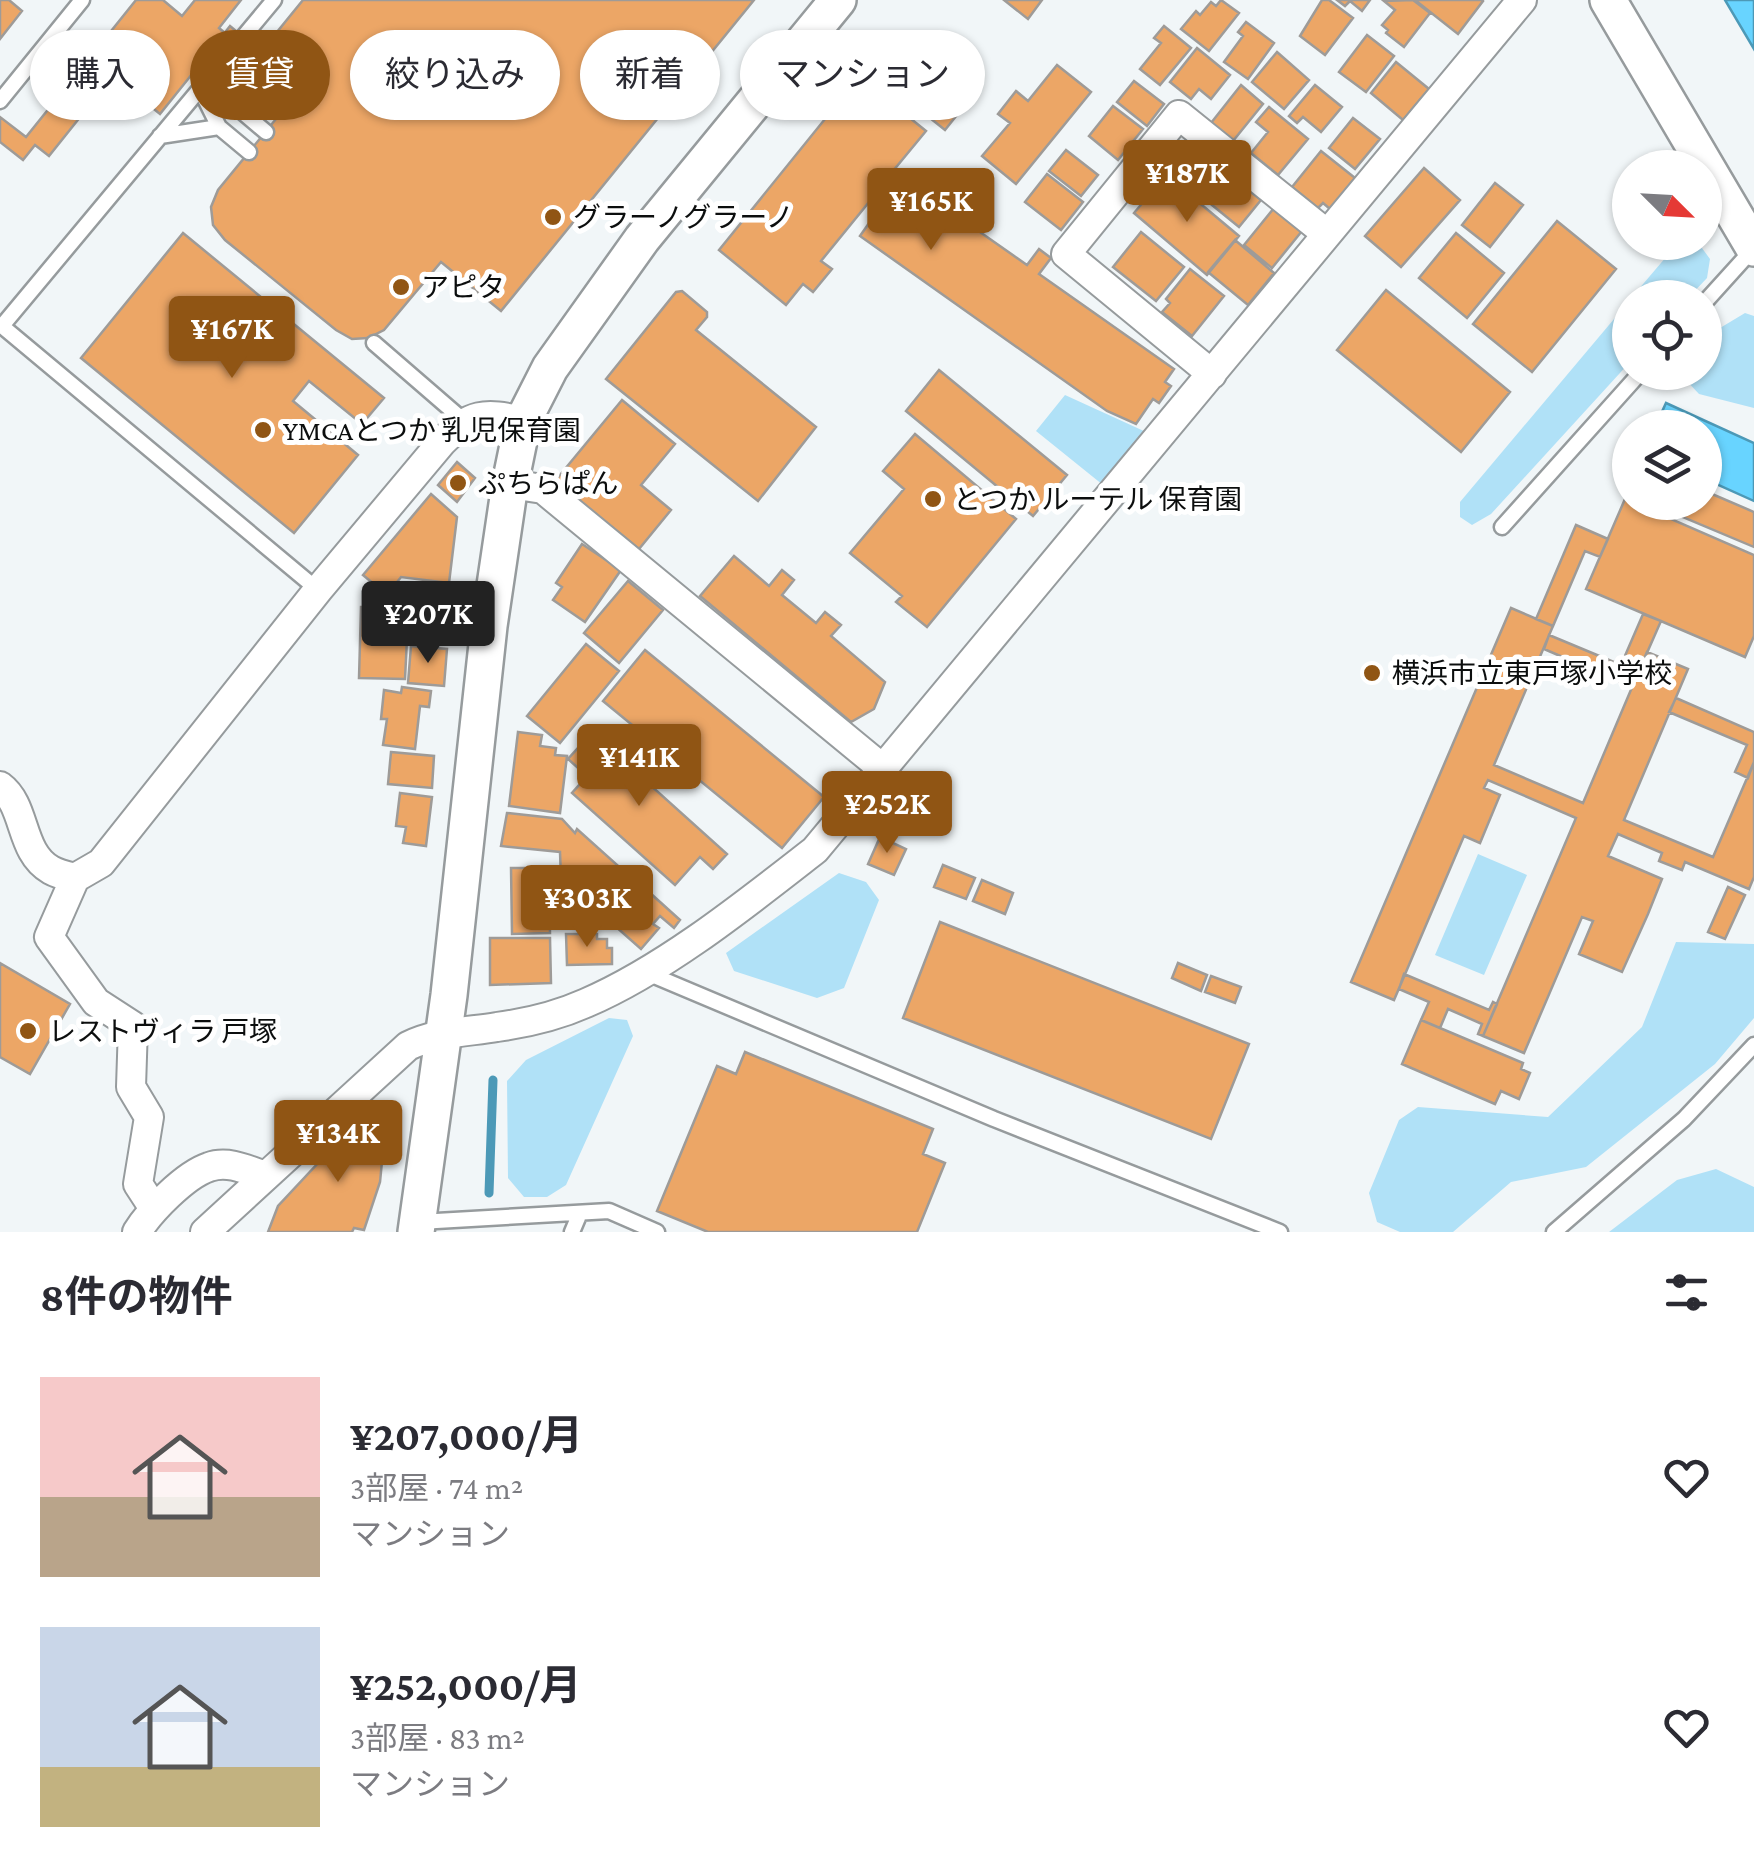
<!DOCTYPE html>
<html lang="ja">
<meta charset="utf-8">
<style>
body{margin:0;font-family:"Crimson Pro","Noto Sans JP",serif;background:#f7f7f7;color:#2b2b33;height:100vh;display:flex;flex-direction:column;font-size:38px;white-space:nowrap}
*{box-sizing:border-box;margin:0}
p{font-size:32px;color:#7c7c81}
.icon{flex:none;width:55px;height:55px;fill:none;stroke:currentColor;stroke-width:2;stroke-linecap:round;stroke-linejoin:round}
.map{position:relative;height:1232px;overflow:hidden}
.drawer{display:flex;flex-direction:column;background:#fff;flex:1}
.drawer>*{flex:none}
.top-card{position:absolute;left:30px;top:30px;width:1000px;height:90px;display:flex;gap:20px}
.needle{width:65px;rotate:114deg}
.controls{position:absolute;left:1612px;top:150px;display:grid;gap:20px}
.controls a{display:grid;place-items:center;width:110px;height:110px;border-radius:50%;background:#fff;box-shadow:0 2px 8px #0004;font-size:50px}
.price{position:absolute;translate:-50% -85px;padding:0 22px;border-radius:10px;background:#905514;color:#fff;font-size:32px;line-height:65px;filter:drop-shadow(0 2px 5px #0008)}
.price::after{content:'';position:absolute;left:50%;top:60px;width:30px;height:22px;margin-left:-15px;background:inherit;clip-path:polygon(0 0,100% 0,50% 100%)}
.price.active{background:#222;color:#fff}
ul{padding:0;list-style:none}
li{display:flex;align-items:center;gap:30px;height:250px;padding:0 40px}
li span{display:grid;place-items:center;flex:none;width:280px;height:200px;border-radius:0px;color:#555}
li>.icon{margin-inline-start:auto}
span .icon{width:120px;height:120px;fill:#fffc;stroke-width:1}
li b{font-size:42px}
h2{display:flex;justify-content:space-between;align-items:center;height:120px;padding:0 40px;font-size:42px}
.chip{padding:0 35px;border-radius:45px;background:#fff;box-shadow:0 2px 8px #0004;font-size:35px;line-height:90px}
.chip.active{background:#905514;color:#fff}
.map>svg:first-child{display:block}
.green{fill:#b0e1f7}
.water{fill:#68d4ff;stroke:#4c99b7;stroke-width:2.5}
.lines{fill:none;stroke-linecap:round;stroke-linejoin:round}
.stream{stroke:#4c99b7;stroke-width:9}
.building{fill:#eca666;stroke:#9e9b98;stroke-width:2.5}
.service-casing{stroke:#969b9d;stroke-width:19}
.minor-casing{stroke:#969b9d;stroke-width:32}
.tertiary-casing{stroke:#969b9d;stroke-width:40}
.service{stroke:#fff;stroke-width:14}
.minor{stroke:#fff;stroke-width:28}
.tertiary{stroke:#fff;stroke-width:35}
.poi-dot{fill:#905514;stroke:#fff;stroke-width:4}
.labels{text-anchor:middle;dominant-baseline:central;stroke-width:10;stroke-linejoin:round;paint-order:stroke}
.poi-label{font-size:28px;fill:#0c0e0e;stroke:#fff;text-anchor:start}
</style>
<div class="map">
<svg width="1754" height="1232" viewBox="0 0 1754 1232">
<rect width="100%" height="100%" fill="#f1f6f8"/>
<path class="green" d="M1678,243L1699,244L1710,259L1707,278L1689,297H1632Z
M1630,300V362L1491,514L1472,525L1460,517V502Z
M1745,313L1754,316V408L1699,394L1684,378L1686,373L1705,372V337Z
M1065,395L1146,432L1103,485L1036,431Z
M1478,854L1527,875L1484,975L1435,955Z
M839,873L866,882L879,900L844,988L817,998L734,971L726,953Z
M1676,942L1754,944V1018L1715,1064L1586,1167L1511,1182L1453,1232H1400L1377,1222L1369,1193L1399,1120L1418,1107L1548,1117L1642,1027Z
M609,1018L627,1020L633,1036L566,1185L547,1197H524L508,1178L507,1081L526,1060Z
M1716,1169L1754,1187V1232H1609L1677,1180Z"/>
<path class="water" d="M1725,0H1754V49Z
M1666,403L1754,443V501L1705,479V428L1655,427Z"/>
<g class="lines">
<path class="stream" d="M489,1193L493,1080"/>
</g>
<path class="building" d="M0,0H9L22,11L0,39Z
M136,0H163L182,16L195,0H241L219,28L225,33L160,114L113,76L49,156L35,145L23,160L0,142V117L26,137Z
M303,0H754L501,311L441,262L384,330L368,338L352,339L336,330L225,240L213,225L211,207L218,190L280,114L238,80Z
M1004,0H1042L1028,19Z
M1221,0L1239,13L1209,51L1181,29L1196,11L1200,15L1211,2L1216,6Z
M1322,0H1329L1353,18L1325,55L1300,36Z
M1337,0H1370L1362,11L1350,1L1345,6Z
M1413,0L1430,13L1404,47L1386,33L1388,30L1382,25L1395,10L1384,1Z
M1415,0H1482L1483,1L1458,34Z
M1246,22L1274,43L1248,79L1224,62L1243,36L1238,32Z
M230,26L261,52L238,80L208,54Z
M1164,26L1191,48L1160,85L1140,69L1161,43L1154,38Z
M1367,35L1394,56L1366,92L1339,72Z
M1197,48L1230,75L1211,99L1199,89L1191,99L1170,82Z
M1277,52L1309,80L1284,109L1252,82Z
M1396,62L1429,89L1403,120L1371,93Z
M1057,65L1091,92L1016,184L982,156L1010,123L998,114L1016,91L1028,101Z
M859,77L926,131L893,171L1027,265L1039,249L1051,258L1039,274L1174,369L1165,382L1171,386L1159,403L1153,399L1136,424L1107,411L860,236L895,186L887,180L821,261L832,269L813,292L803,284L786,305L719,250Z
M1134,81L1164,104L1147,126L1117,102Z
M927,82L961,110L945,130L910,102Z
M1241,85L1263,104L1233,141L1211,123Z
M1315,85L1342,107L1321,132L1303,117L1297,123L1289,116Z
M1113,106L1143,129L1118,160L1089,136Z
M1269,107L1308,139L1278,175L1251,153L1268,132L1256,122Z
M1353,118L1380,139L1355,169L1329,148Z
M1192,142L1227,171L1203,201L1168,172Z
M1066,150L1098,175L1081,196L1049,171Z
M1321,151L1355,178L1330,209L1323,203L1318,208L1292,187Z
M1424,168L1460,200L1401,267L1365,236Z
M1047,174L1083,202L1061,230L1025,202Z
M1166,175L1239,236L1207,275L1134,213Z
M1234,178L1261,200L1239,227L1212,205Z
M1495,183L1523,205L1490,247L1462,225Z
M1274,208L1302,231L1272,268L1244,245Z
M1557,221L1616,269L1532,372L1473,324Z
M1141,232L1184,267L1156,301L1113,267Z
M183,233L384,398L362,424L309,381L293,401L358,455L294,533L81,358Z
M1456,233L1504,273L1467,318L1419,278Z
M1235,240L1274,273L1248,305L1208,272Z
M1190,269L1224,296L1192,336L1162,312L1170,303L1166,299Z
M1386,290L1510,392L1461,452L1337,350Z
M682,291L707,312V317L696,330L816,427L758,501L606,379L676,292Z
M939,370L1067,475L1033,516L906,411Z
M622,400L675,444L641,485L671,510L639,549L555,481Z
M915,434L1016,519L927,627L896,602L902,596L850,553L904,489L883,471Z
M457,462L475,478L457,502L438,485Z
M1705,491L1754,512V547L1647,502H1705Z
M431,494L457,517L449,583L401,577L387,595L363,575Z
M1625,499L1754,555V636L1745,657L1586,589Z
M1576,525L1608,539L1600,557L1585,551L1553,626L1536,619Z
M582,544L621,570L585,622L553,600L562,587L556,583Z
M734,556L769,586L782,570L794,580L782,595L816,623L825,612L841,625L831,636L885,682L874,709L851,722L700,596Z
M628,581L663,610L619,663L584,633Z
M410,583L454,588L449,638L404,633Z
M361,607L399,608L398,639H407L405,679L359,678Z
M1511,608L1553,626L1494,765L1583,803L1647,652L1688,669L1624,820L1713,857L1754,762V877L1749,889L1685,862L1682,870L1659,861L1662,853L1618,834L1608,856L1662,879L1648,914L1622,972L1579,954L1593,921L1582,917L1524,1053L1483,1036L1576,818L1488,780L1484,788L1500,795L1480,843L1464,836L1394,1000L1351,982Z
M1643,614L1661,621L1632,687L1544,649L1549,635L1621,665Z
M586,644L619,671L560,743L527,716Z
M411,646L447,649L444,686L408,683Z
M645,650L824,797L782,848L603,701Z
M402,687L431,691L429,707L420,706L415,749L383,745L387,719H381L384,690L401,693Z
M1676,698L1754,732V762L1748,778L1735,772L1747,745L1669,712Z
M596,728L615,745L622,737L641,754L629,766L727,854L713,869L700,857L675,885L572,793L587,776L568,759Z
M518,732L542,735L540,746L556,748L555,755L567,756L560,813L509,806Z
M391,752L434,756L432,788L388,784Z
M400,793L432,797L426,846L403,843L406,827L396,826Z
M507,813L562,819L575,833L577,829L625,872L592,910L561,879L560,852L501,846Z
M880,837L906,849L894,875L868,864Z
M943,865L975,878L966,899L934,887Z
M511,868H549L550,933L512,934Z
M982,880L1013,893L1005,914L973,901Z
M639,883L680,920L674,928L660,916L653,924L659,928L641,949L607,919Z
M1728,887L1745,895L1725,939L1708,932Z
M940,922L1249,1044L1211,1139L903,1018Z
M566,934H597V939H607V948H612V964L567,965Z
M490,938H550L551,983L490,985Z
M0,963L70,1004L30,1074L0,1057Z
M1178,963L1207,975L1201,991L1172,978Z
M1404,974L1489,1010L1493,1002L1497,1004L1483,1036L1478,1034L1482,1024L1448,1009L1440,1028L1421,1020L1429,1002L1399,989Z
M1211,976L1241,987L1235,1003L1205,992Z
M1421,1020L1523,1063L1521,1069L1530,1073L1519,1099L1501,1091L1495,1104L1402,1064Z
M745,1052L933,1129L923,1154L945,1163L917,1232H708L657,1211L717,1066L736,1074Z
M365,1113L386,1120L380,1182L364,1230L354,1228L352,1232H268L278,1206Z"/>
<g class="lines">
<defs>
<path id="service" d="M274,0L2,326L318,590
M216,69L227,99L266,132
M200,89L219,127L249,152
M0,101L82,0
M160,136L219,127
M1705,302L1753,249
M374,343L463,420
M1502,527L1641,372
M645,972L994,1119L1280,1232
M419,1222L609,1211L657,1232
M572,1232L580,1213
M1554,1232L1684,1119L1754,1045"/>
<path id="minor" d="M1212,374L1066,254L1179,115L1327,234
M510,484L543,489L882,768
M0,786C27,806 19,852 51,870C58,874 67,876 75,878L101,863L318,590L442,442C471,413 484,412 523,421
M75,878L49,937L96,1002L133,1026L131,1087L149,1117L138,1184L153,1207
M137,1232C150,1211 185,1175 209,1167C228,1160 248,1170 265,1176
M205,1232L408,1046C437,1032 467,1032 497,1027C527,1023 559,1015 586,1003C665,969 747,903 815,850L1522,0"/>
<path id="tertiary" d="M1608,0L1754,248
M416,1232L449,995L489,626L510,484L523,421L550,368L642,239L838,0"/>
</defs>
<use href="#service" class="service-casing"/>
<use href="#minor" class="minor-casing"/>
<use href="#tertiary" class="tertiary-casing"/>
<use href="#service" class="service"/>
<use href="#minor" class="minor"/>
<use href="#tertiary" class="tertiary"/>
</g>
<g class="poi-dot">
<circle cx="553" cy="217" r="10"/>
<circle cx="401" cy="287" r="10"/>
<circle cx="263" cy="430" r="10"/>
<circle cx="458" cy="483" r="10"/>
<circle cx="933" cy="499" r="10"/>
<circle cx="1372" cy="673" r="10"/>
<circle cx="28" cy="1031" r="10"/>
</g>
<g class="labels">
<g class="poi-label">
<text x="573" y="217">グラーノグラーノ</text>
<text x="421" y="287">アピタ</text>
<text x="283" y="430">YMCAとつか 乳児保育園</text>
<text x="478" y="483">ぷちらぱん</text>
<text x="953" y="499">とつか ルーテル 保育園</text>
<text x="1392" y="673">横浜市立東戸塚小学校</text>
<text x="48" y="1031">レストヴィラ 戸塚</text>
</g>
</g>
</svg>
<div class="controls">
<a><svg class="needle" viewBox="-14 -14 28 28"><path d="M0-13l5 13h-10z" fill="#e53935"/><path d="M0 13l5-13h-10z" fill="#7c7c81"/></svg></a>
<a><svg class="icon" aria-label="locate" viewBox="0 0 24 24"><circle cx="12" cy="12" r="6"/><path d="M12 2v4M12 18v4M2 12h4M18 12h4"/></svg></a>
<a><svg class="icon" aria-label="layers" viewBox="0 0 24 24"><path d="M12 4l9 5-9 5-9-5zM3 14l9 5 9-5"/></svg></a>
</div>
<b class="price" style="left:1187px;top:225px">¥187K</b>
<b class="price" style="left:931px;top:253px">¥165K</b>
<b class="price" style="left:232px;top:381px">¥167K</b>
<b class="price active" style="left:428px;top:666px">¥207K</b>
<b class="price" style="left:639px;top:809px">¥141K</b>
<b class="price" style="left:887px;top:856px">¥252K</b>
<b class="price" style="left:587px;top:950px">¥303K</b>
<b class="price" style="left:338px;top:1185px">¥134K</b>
<div class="top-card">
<a class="chip">購入</a>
<a class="chip active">賃貸</a>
<a class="chip">絞り込み</a>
<a class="chip">新着</a>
<a class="chip">マンション</a>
</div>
</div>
<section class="drawer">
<h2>8件の物件<svg class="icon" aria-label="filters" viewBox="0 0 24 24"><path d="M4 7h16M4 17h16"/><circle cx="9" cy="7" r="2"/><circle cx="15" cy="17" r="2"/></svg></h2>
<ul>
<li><span style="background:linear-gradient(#f6c9c9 60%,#b9a48a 0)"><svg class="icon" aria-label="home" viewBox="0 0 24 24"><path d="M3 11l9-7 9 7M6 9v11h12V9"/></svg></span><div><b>¥207,000/月</b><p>3部屋 · 74 m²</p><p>マンション</p></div><svg class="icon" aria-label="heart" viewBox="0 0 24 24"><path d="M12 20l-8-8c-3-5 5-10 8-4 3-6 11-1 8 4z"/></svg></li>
<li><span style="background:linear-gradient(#c9d6e8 70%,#c2b280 0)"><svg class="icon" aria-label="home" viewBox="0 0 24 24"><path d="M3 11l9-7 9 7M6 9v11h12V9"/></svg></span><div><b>¥252,000/月</b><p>3部屋 · 83 m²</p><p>マンション</p></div><svg class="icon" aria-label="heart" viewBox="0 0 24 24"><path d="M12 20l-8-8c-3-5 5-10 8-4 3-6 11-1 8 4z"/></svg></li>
</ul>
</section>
